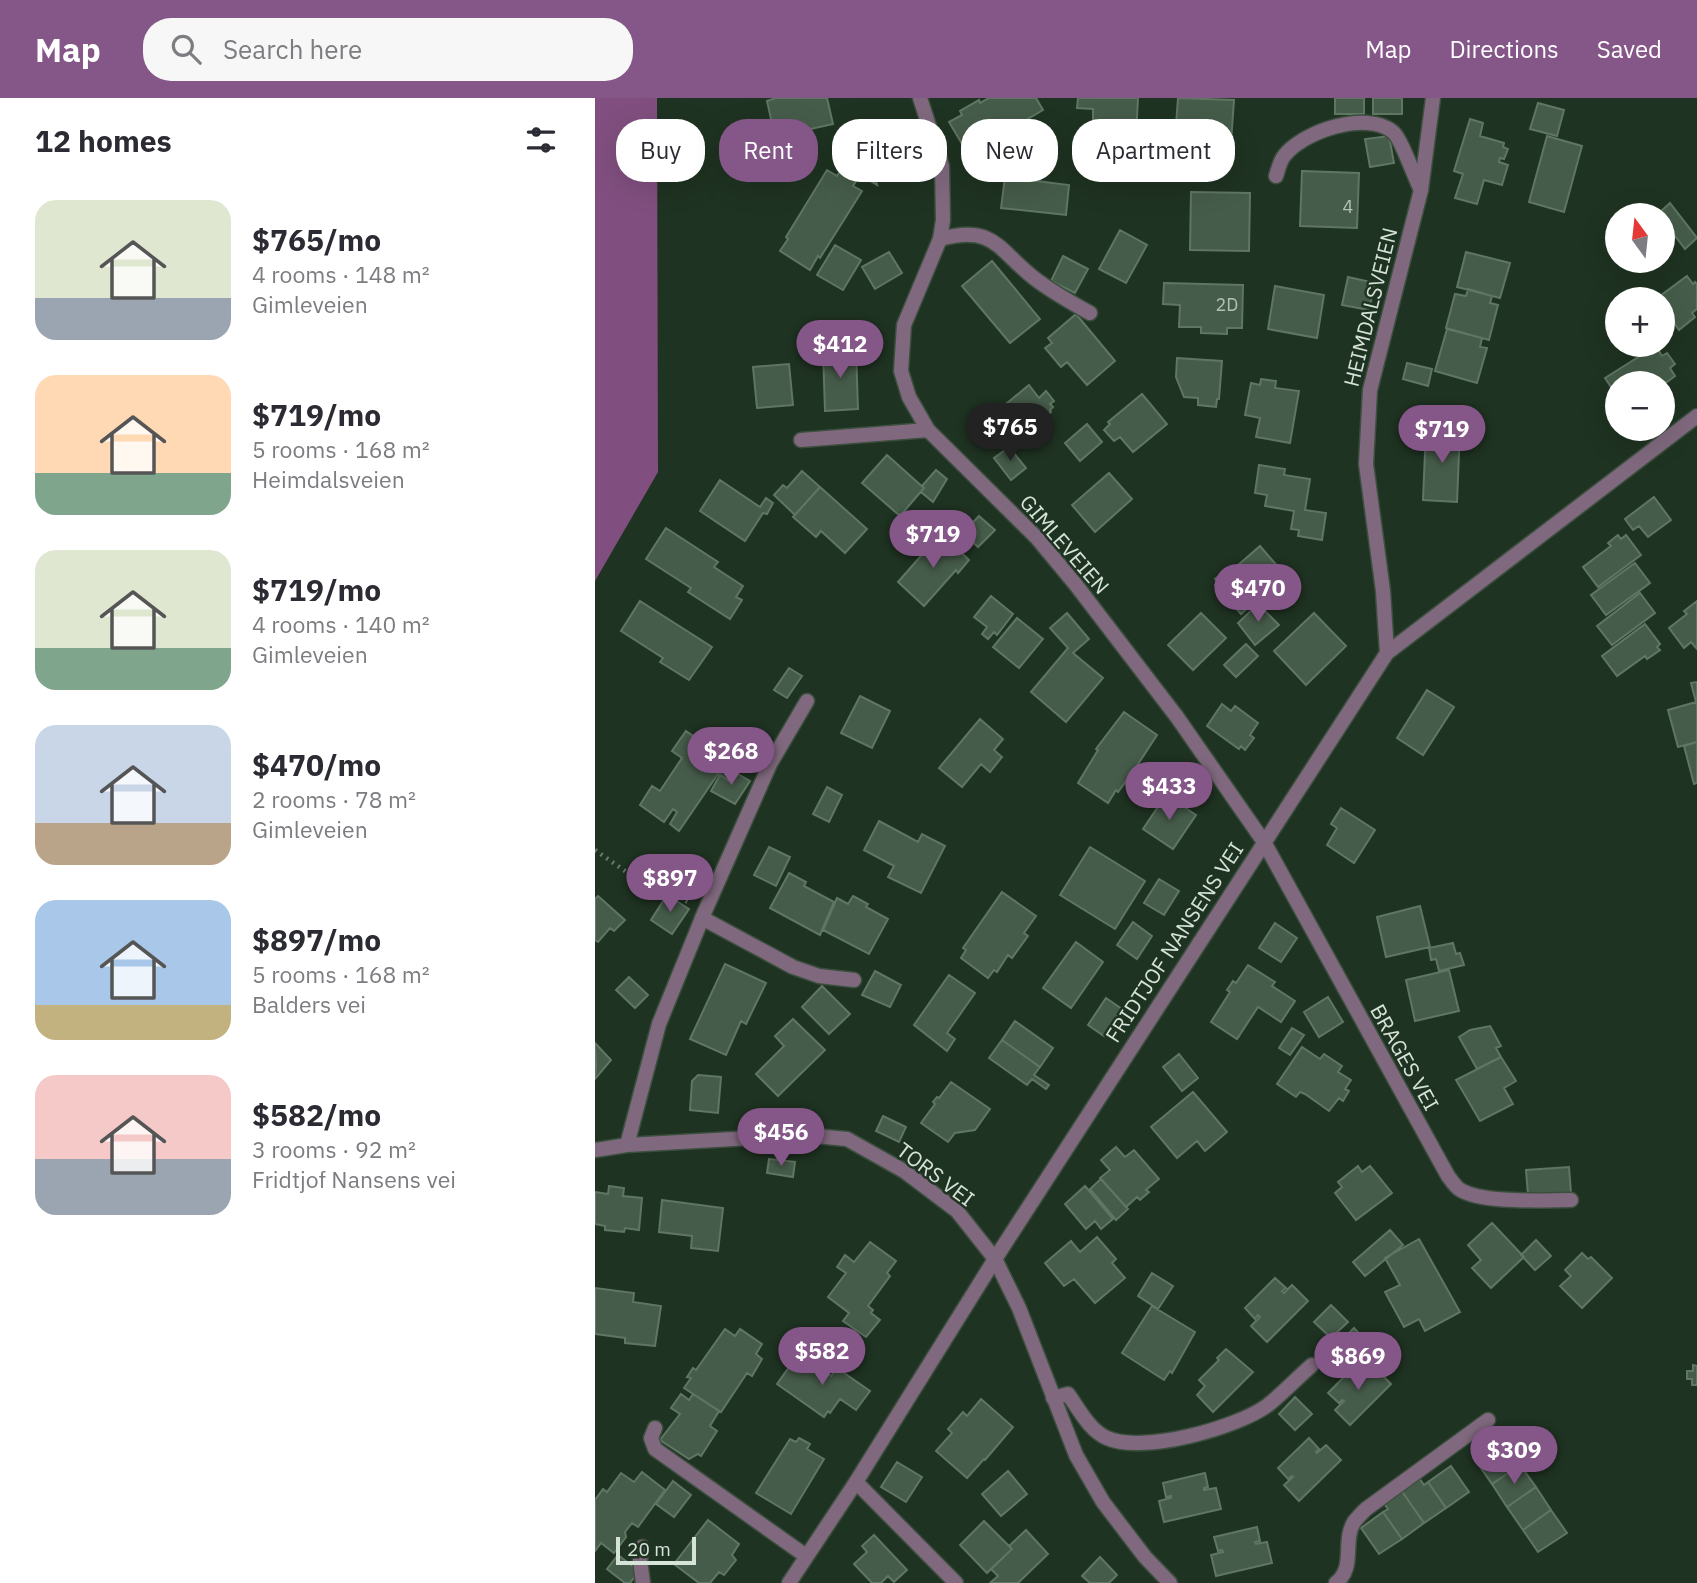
<!DOCTYPE html>
<meta charset="utf-8">
<style>
body{margin:0;font-family:"IBM Plex Sans",sans-serif;background:#f7f7f7;color:#2b2b33;height:100vh;display:flex;flex-direction:column;font-size:26px;white-space:nowrap}
*{box-sizing:border-box;margin:0}
p{font-size:23px;color:#7c7c81}
.icon{flex:none;width:38px;height:38px;fill:none;stroke:currentColor;stroke-width:2;stroke-linecap:round;stroke-linejoin:round}
.map{position:relative;flex:1;overflow:hidden}
.drawer{display:flex;flex-direction:column;background:#fff;width:595px}
.drawer>*{flex:none}
.guide{position:absolute;left:21px;top:21px;width:665px;height:63px;display:flex;gap:14px}
.needle{width:46px;rotate:345deg}
.buttons{position:absolute;left:1010px;top:105px;display:grid;gap:14px}
.buttons a{display:grid;place-items:center;width:70px;height:70px;border-radius:50%;background:#fff;box-shadow:0 7px 28px #0002;font-size:35px}
.scale{position:absolute;left:21px;bottom:18px;width:80px;box-sizing:border-box;padding-left:7px;border:4px solid #d6e3d8;border-top:0;font-size:19px;line-height:24px;white-space:nowrap;color:#d6e3d8;-webkit-text-stroke:5px #1f3322;paint-order:stroke}
.price{position:absolute;translate:-50% -60px;padding:0 16px;border-radius:24px;background:#855688;color:#fff;font-size:23px;line-height:46px;filter:drop-shadow(0 2px 4px #0008)}
.price::after{content:'';position:absolute;left:50%;top:42px;width:21px;height:16px;margin-left:-10px;background:inherit;clip-path:polygon(0 0,100% 0,50% 100%)}
.price.on{background:#222;color:#fff}
ul{padding:0;list-style:none}
li{display:flex;align-items:center;gap:21px;height:175px;padding:0 35px}
li span{display:grid;place-items:center;flex:none;width:196px;height:140px;border-radius:21px;color:#555}
li>.icon{margin-inline-start:auto}
span .icon{width:84px;height:84px;fill:#fffc;stroke-width:1}
li b{font-size:30px}
h2{display:flex;justify-content:space-between;align-items:center;height:84px;padding:0 35px;font-size:30px}
.chip{padding:0 24px;border-radius:28px;background:#fff;box-shadow:0 7px 28px #0002;font-size:24px;line-height:63px}
.chip.on{background:#855688;color:#fff}
header{display:flex;align-items:center;gap:42px;box-sizing:border-box;height:98px;padding:0 35px;background:#855688;color:#fff}
header strong{font-size:33px}
nav{display:flex;gap:38px;margin-inline-start:auto;font-size:24px}
.search{width:490px;height:63px;background:#f7f7f7;display:flex;align-items:center;gap:18px;box-sizing:border-box;padding:0 24px;border-radius:28px;color:#7c7c81;font-size:26px}
main{display:flex;flex:1;min-height:0}
.map>svg:first-child{display:block}
.forest{fill:#814f7f}
.building{fill:#465c4a;stroke:#5f7663;stroke-width:2}
.lines{fill:none;stroke-linecap:round;stroke-linejoin:round}
.service-casing{stroke:#3c4f3f;stroke-width:17}
.minor-casing{stroke:#3c4f3f;stroke-width:17}
.path{stroke:#697a6b;stroke-width:4.5;stroke-dasharray:2 5;stroke-linecap:butt}
.service{stroke:#80697e;stroke-width:14}
.minor{stroke:#80697e;stroke-width:14}
.labels{text-anchor:middle;dominant-baseline:central;stroke-width:5;stroke-linejoin:round;paint-order:stroke}
.number-label{font-size:18px;fill:#b2c1b4}
.street-label{font-size:21px;fill:#d6e3d8;stroke:#1f3322}
</style>
<header>
<strong>Map</strong>
<div class="search"><svg class="icon" aria-label="search" viewBox="0 0 24 24"><circle cx="10" cy="10" r="6"/><path d="M15 15l6 6"/></svg>Search here</div>
<nav><a>Map</a><a>Directions</a><a>Saved</a></nav>
</header>
<main>
<section class="drawer">
<h2>12 homes<svg class="icon" aria-label="filters" viewBox="0 0 24 24"><path d="M4 7h16M4 17h16"/><circle cx="9" cy="7" r="2"/><circle cx="15" cy="17" r="2"/></svg></h2>
<ul>
<li><span style="background:linear-gradient(#dfe7d0 70%,#9aa5b1 0)"><svg class="icon" aria-label="home" viewBox="0 0 24 24"><path d="M3 11l9-7 9 7M6 9v11h12V9"/></svg></span><div><b>$765/mo</b><p>4 rooms · 148 m²</p><p>Gimleveien</p></div></li>
<li><span style="background:linear-gradient(#ffd9b3 70%,#7fa58c 0)"><svg class="icon" aria-label="home" viewBox="0 0 24 24"><path d="M3 11l9-7 9 7M6 9v11h12V9"/></svg></span><div><b>$719/mo</b><p>5 rooms · 168 m²</p><p>Heimdalsveien</p></div></li>
<li><span style="background:linear-gradient(#dfe7d0 70%,#7fa58c 0)"><svg class="icon" aria-label="home" viewBox="0 0 24 24"><path d="M3 11l9-7 9 7M6 9v11h12V9"/></svg></span><div><b>$719/mo</b><p>4 rooms · 140 m²</p><p>Gimleveien</p></div></li>
<li><span style="background:linear-gradient(#c9d6e8 70%,#b9a48a 0)"><svg class="icon" aria-label="home" viewBox="0 0 24 24"><path d="M3 11l9-7 9 7M6 9v11h12V9"/></svg></span><div><b>$470/mo</b><p>2 rooms · 78 m²</p><p>Gimleveien</p></div></li>
<li><span style="background:linear-gradient(#a9c7e8 75%,#c2b280 0)"><svg class="icon" aria-label="home" viewBox="0 0 24 24"><path d="M3 11l9-7 9 7M6 9v11h12V9"/></svg></span><div><b>$897/mo</b><p>5 rooms · 168 m²</p><p>Balders vei</p></div></li>
<li><span style="background:linear-gradient(#f6c9c9 60%,#9aa5b1 0)"><svg class="icon" aria-label="home" viewBox="0 0 24 24"><path d="M3 11l9-7 9 7M6 9v11h12V9"/></svg></span><div><b>$582/mo</b><p>3 rooms · 92 m²</p><p>Fridtjof Nansens vei</p></div></li>
</ul>
</section>
<div class="map">
<svg width="1102" height="1485" viewBox="0 0 1102 1485">
<rect width="100%" height="100%" fill="#1f3322"/>
<path class="forest" d="M0,0H62L63,374L0,483Z"/>
<path class="building" d="M181,0H232L238,26L180,39L172,3Z
M394,0H441L448,12L402,39L401,37L384,47L382,44L370,51L354,24L367,17L365,13L384,2L385,5Z
M483,0H543L541,38L513,37L514,30L498,29V11L482,10Z
M583,0L639,2L635,59L579,54Z
M740,0H769V16H740Z
M778,0H807V16H778Z
M943,5L969,12L962,38L935,31Z
M875,21L888,25L885,38L909,45L908,49L913,51L909,61L905,60L904,64L913,67L907,87L889,82L882,106L860,100L868,76L859,73Z
M794,38L799,65L775,69L770,41Z
M952,38L987,48L969,114L934,104Z
M265,58L276,65L282,87L265,77L258,88L267,93L225,160L223,158L215,172L185,153L193,141L191,139L232,72L242,78L251,64L258,69Z
M707,73L764,75L762,130L705,128Z
M410,79L474,87L471,117L406,110Z
M596,94L655,95L654,153L595,152Z
M1075,105L1102,140L1090,151L1068,122V117L1063,116Z
M525,132L552,147L531,185L504,171Z
M240,147L266,162L248,192L222,177Z
M294,154L307,175L280,191L267,169Z
M871,154L915,165L905,200L862,189Z
M468,158L493,171L480,195L456,183Z
M397,163L445,221L415,245L367,188Z
M1092,178L1098,186L1100,184L1102,186V211L1097,215L1100,219L1084,232L1068,209V201H1061Z
M753,179L780,185L774,212L747,207Z
M569,185L648,187L647,230H632V236L606,235V229H584L585,207L568,206Z
M680,188L729,197L722,240L673,231Z
M873,191L897,198L895,205L903,207L894,242L851,230L860,196L871,198Z
M481,216L520,263L492,287L472,264L466,269L450,250L457,245L453,240Z
M852,231L887,240L885,249L892,250L882,285L840,273Z
M1061,248L1067,258L1072,255L1080,266L1075,270L1080,278L1068,287L1022,285V298L1010,280Z
M261,252L263,311L230,313L228,253Z
M582,260L627,263L624,301H622L621,309L603,307V300L589,299L581,279Z
M812,265L837,271L833,288L808,281Z
M194,266L198,307L162,310L158,269Z
M666,281L681,283L680,290L704,293L695,345L661,339L665,320L650,317L656,285L665,287Z
M434,287L444,300L451,293L459,303L455,306L458,309L455,312L456,314L411,351L389,324Z
M547,296L572,326L538,354L525,339L519,343L509,332L515,326L513,324Z
M492,326L507,344L485,363L470,345Z
M831,331L865,332L862,404L828,402Z
M414,349L431,370L416,382L399,360Z
M292,357L329,390L305,418L267,385Z
M664,367L690,371L689,377L715,381L710,412L731,415L727,442L703,438L704,432L696,431L699,413L670,408L672,397L660,395Z
M341,372L352,381L338,404L326,394L329,390L327,388Z
M207,373L225,389L200,417L179,397L188,387L192,390Z
M514,375L537,401L500,434L477,407Z
M125,382L165,409L171,400L178,405L172,416L168,415L150,443L105,413Z
M225,389L272,431L250,455L226,433L221,439L198,419Z
M1059,399L1076,422L1053,439L1044,428L1038,432L1030,421Z
M384,418L400,432L383,449L368,435Z
M71,430L123,464L119,469L148,488L141,499L147,502L135,521L93,494L96,490L51,461Z
M346,435L374,462L363,475L361,472L329,508L303,484Z
M1023,437L1026,441L1031,437L1046,457L1003,489L988,469L1016,448L1013,445Z
M665,448L690,477L646,516L620,487L623,485L620,481L631,472L634,475Z
M1040,465L1055,485L1011,517L996,497Z
M1045,495L1060,515L1017,547L1002,528Z
M396,498L418,516L402,537L399,534L393,541L387,536L392,529L379,519Z
M45,503L117,549L94,582L65,564L68,560L26,533Z
M1102,503V551L1096,544L1089,550L1074,530L1092,516L1089,513Z
M663,506L684,527L660,547L643,525Z
M472,515L494,541L478,555L508,580L471,624L436,594L473,550L455,530Z
M606,515L631,540L598,572L573,547Z
M719,515L751,548L711,587L679,553Z
M422,520L448,541L424,570L398,549Z
M1050,526L1065,546L1062,549L1065,552L1052,561L1050,558L1022,578L1007,558Z
M651,546L663,558L641,579L629,567Z
M194,570L207,578L192,600L179,592Z
M1102,584V644L1083,649L1073,612L1101,604L1096,585Z
M832,592L859,609L828,657L802,640Z
M265,598L295,613L277,650L246,635Z
M627,606L636,613L640,608L663,625L655,637L659,640L650,652L646,648L644,651L612,628Z
M529,614L562,637L536,677L523,694L521,692L513,705L483,685L503,652L501,651Z
M385,621L408,641L399,652L407,659L395,674L386,666L367,689L344,670Z
M91,633L107,644L103,650L139,675L134,683L123,676L84,733L75,726L82,714L78,711L69,724L45,707L57,688L65,693L87,660L77,653Z
M1102,644V685L1099,686L1089,648Z
M131,669L155,683L140,706L116,693L125,677L134,683L139,675Z
M232,689L247,697L234,724L218,716Z
M571,697L601,717L578,751L548,731Z
M746,710L780,732L759,765L732,747L742,730L736,726Z
M284,723L323,744L327,736L350,748L326,795L293,779L299,768L269,752Z
M174,749L195,759L181,788L159,777Z
M495,749L550,783L520,831L465,797Z
M194,775L211,784L209,788L239,804L225,837L175,810Z
M564,781L584,793L569,817L549,805Z
M407,794L441,818L429,835L433,838L417,860L413,857L402,874L399,872L393,880L366,860L371,852L368,850Z
M72,797L94,811L77,836L56,822Z
M3,798L30,822L19,833L15,830L3,844L0,842V801Z
M258,798L273,806L271,809L293,821L274,856L228,832L242,800L253,806Z
M825,808L835,849L791,859L782,819Z
M538,824L557,838L542,861L522,847Z
M680,825L702,840L686,864L664,850Z
M481,844L508,864L476,910L448,890Z
M858,845L861,856L865,855L869,867L844,873L841,861L836,862L834,850Z
M130,866L171,885L151,926L146,923L131,957L95,941Z
M653,867L680,884L677,888L700,903L686,924L663,909L642,941L616,924L635,894L632,892L638,883L641,885Z
M854,872L864,913L820,923L811,882Z
M280,873L306,887L295,909L267,897Z
M354,877L380,895L352,935L360,941L352,953L319,927Z
M34,879L53,897L40,910L21,892Z
M227,888L255,916L234,936L207,909Z
M733,899L748,924L724,939L709,914Z
M511,900L527,911L509,938L493,927Z
M198,921L230,952L183,998L161,976L189,948L180,938Z
M420,923L458,950L445,969L407,942Z
M895,928L906,948L901,950L906,959L882,971L864,939L875,932Z
M697,930L709,937L695,957L684,950Z
M407,942L445,969L439,977L454,987L451,991L437,981L432,987L394,960Z
M0,945L16,962L0,981L1,968Z
M707,949L725,961L729,956L747,968L743,974L756,982L750,991L754,993L748,1003L744,1000L734,1013L710,996L705,994L701,999L682,986Z
M584,956L603,980L587,993L568,969Z
M906,959L921,983L909,990L918,1006L885,1023L861,982Z
M103,977L126,979L123,1015L95,1012L97,983Z
M356,984L395,1011L380,1032L360,1035L353,1044L326,1025L340,1006L338,1004L342,999L344,1000Z
M598,994L632,1034L610,1053L602,1043L582,1060L556,1029Z
M288,1018L311,1029L304,1044L281,1033Z
M521,1049L530,1059L539,1052L564,1081L551,1092L554,1094L545,1102L542,1099L531,1109L505,1080L515,1072L506,1062Z
M174,1061L200,1064L198,1079L172,1075Z
M763,1068L767,1074L775,1068L797,1095L761,1122L740,1095L747,1089L743,1084Z
M974,1069L976,1095L933,1097L931,1072Z
M506,1081L533,1111L521,1122L495,1091Z
M14,1088L29,1090L28,1098L47,1100L44,1132L30,1130L29,1134L10,1132V1128L0,1126V1094L13,1096Z
M490,1088L518,1121L506,1131L500,1123L491,1131L470,1106Z
M67,1102L128,1110L123,1153L96,1150L97,1138L64,1134Z
M897,1125L929,1159L896,1190L877,1170L886,1162L873,1147Z
M795,1132L808,1147L770,1178L758,1164Z
M502,1139L521,1161L517,1165L530,1180L500,1205L479,1181L469,1188L450,1165L476,1143L485,1154Z
M824,1141L865,1214L830,1233L824,1221L809,1229L790,1194L805,1187L790,1160Z
M941,1142L956,1158L940,1172L926,1157Z
M275,1144L301,1163L292,1175L295,1178L273,1208L278,1212L276,1215L285,1222L271,1239L248,1223L254,1215L233,1199L251,1175L242,1169L250,1157L259,1164Z
M987,1155L993,1161L996,1159L1017,1180L987,1210L965,1188L976,1178L970,1172Z
M557,1175L578,1188L563,1211L543,1198Z
M680,1180L691,1190L687,1193L689,1195L697,1187L713,1203L672,1244L656,1228L665,1219L663,1217L660,1221L650,1210Z
M0,1190L39,1195L38,1204L66,1208L60,1248L30,1245V1240L0,1236Z
M736,1207L753,1224L736,1240L719,1224Z
M557,1208L600,1234L577,1275L575,1273L569,1282L527,1255Z
M759,1230L775,1247L758,1263L742,1247Z
M130,1231L140,1238L145,1231L167,1246L161,1256L167,1261L157,1278L152,1275L126,1314L89,1290L96,1280L92,1279L98,1270L101,1272Z
M631,1251L658,1274L618,1314L602,1297L610,1288L604,1282L624,1262L622,1260Z
M202,1258L220,1271L222,1268L236,1278L242,1270L275,1293L261,1312L245,1301L235,1315L233,1313L229,1319L182,1286Z
M764,1264L775,1275L771,1278L773,1279L781,1271L796,1286L755,1327L740,1312L749,1303L747,1302L744,1305L733,1295Z
M1098,1267L1102,1268V1287H1097V1281H1092V1273H1098Z
M86,1296L94,1302L98,1296L124,1313L115,1328L122,1333L106,1358L103,1356L94,1361L65,1342L85,1316L76,1310Z
M700,1299L717,1316L700,1332L684,1316Z
M386,1301L418,1329L390,1362L389,1361L372,1380L341,1353L357,1335L353,1331L368,1314L372,1318Z
M901,1333L925,1367L897,1386L881,1363L896,1354L888,1342Z
M204,1340L215,1346L212,1351L229,1361L196,1416L161,1395L195,1341L201,1344Z
M714,1340L724,1351L721,1354L722,1355L731,1347L746,1362L704,1403L689,1387L698,1379L697,1378L693,1381L683,1370Z
M302,1364L327,1379L311,1404L286,1389Z
M925,1367L941,1389L912,1409L897,1386Z
M856,1368L874,1394L851,1410L833,1384Z
M413,1373L432,1396L406,1418L387,1396Z
M47,1374L70,1392L43,1429L37,1425L30,1434L31,1439L19,1455L6,1445L0,1453V1402L8,1391L12,1394L26,1375L39,1384Z
M610,1375L613,1389L609,1390V1392L621,1390L626,1411L569,1424L564,1403L576,1400V1398L571,1399L568,1385Z
M822,1377L829,1387L833,1384L851,1410L829,1425L804,1389Z
M78,1383L96,1397L79,1419L61,1406Z
M804,1389L829,1425L807,1441L788,1414L793,1411L786,1402Z
M941,1389L956,1412L928,1432L912,1409Z
M956,1412L972,1435L943,1454L928,1432Z
M788,1414L807,1441L784,1456L766,1430Z
M113,1422L144,1446L137,1457L141,1462L129,1477L124,1474L115,1485H104L79,1466Z
M389,1423L417,1451L392,1475L365,1447Z
M662,1429L665,1443L660,1444L661,1446L672,1444L677,1465L621,1478L616,1457L628,1454L627,1452L623,1453L619,1439Z
M431,1432L453,1456L423,1485H395L403,1478L396,1471L417,1451L414,1448Z
M279,1437L312,1472L299,1484L293,1478L286,1485H277L259,1466L272,1454L267,1448Z
M23,1457L44,1473L35,1485H30L12,1471Z
M505,1459L522,1477L514,1485H495L487,1478Z"/>
<g class="lines">
<defs>
<path id="service" d="M681,78C683,72 685,63 689,58C708,33 772,12 798,34C806,40 820,81 826,92
M345,141C399,126 403,152 439,180C457,194 475,204 495,215
M206,342L333,332
M107,820L198,869L224,878L259,882
M458,1300L473,1296C484,1311 494,1332 512,1340C548,1356 642,1330 673,1307C688,1295 702,1280 717,1267
M60,1330L56,1340L60,1351L211,1458
M261,1384L361,1485
M47,1449L45,1462L48,1485
M741,1485C761,1469 747,1444 759,1424C762,1420 767,1415 771,1411L893,1322"/>
<path id="minor" d="M325,0L347,68L348,122L345,141L309,227L306,273L314,299L333,332L442,440L481,487L582,619L669,744L853,1078C856,1082 860,1088 864,1091C886,1106 949,1102 976,1102
M792,555L788,493L771,366L775,292L826,92L838,0
M32,1047L64,926L110,813L175,666L212,603
M0,1052L32,1047L209,1037L252,1041L309,1073L362,1113L400,1161L424,1210L481,1357L508,1404L550,1459L575,1485
M194,1485L261,1384L400,1161L792,555L1102,318"/>
</defs>
<use href="#service" class="service-casing"/>
<use href="#minor" class="minor-casing"/>
<path class="path" d="M0,752L50,787L73,793L93,804"/>
<use href="#service" class="service"/>
<use href="#minor" class="minor"/>
</g>
<g class="labels">
<g class="number-label">
<text x="753" y="108">4</text>
<text x="632" y="206">2D</text>
</g>
<g class="street-label">
<text transform="translate(775 209) rotate(-76)">HEIMDALSVEIEN</text>
<text transform="translate(470 446) rotate(49)">GIMLEVEIEN</text>
<text transform="translate(579 844) rotate(-57)">FRIDTJOF NANSENS VEI</text>
<text transform="translate(810 959) rotate(61)">BRAGES VEI</text>
<text transform="translate(341 1076) rotate(37)">TORS VEI</text>
</g>
</g>
</svg>
<div class="buttons">
<a><svg class="needle" viewBox="-14 -14 28 28"><path d="M0-13l5 13h-10z" fill="#e53935"/><path d="M0 13l5-13h-10z" fill="#7c7c81"/></svg></a>
<a>+</a>
<a>−</a>
</div>
<div class="scale">20 m</div>
<b class="price" style="left:245px;top:282px">$412</b>
<b class="price on" style="left:415px;top:365px">$765</b>
<b class="price" style="left:847px;top:367px">$719</b>
<b class="price" style="left:338px;top:472px">$719</b>
<b class="price" style="left:663px;top:526px">$470</b>
<b class="price" style="left:136px;top:689px">$268</b>
<b class="price" style="left:574px;top:724px">$433</b>
<b class="price" style="left:75px;top:816px">$897</b>
<b class="price" style="left:186px;top:1070px">$456</b>
<b class="price" style="left:227px;top:1289px">$582</b>
<b class="price" style="left:763px;top:1294px">$869</b>
<b class="price" style="left:919px;top:1388px">$309</b>
<div class="guide">
<a class="chip">Buy</a>
<a class="chip on">Rent</a>
<a class="chip">Filters</a>
<a class="chip">New</a>
<a class="chip">Apartment</a>
</div>
</div>
</main>
